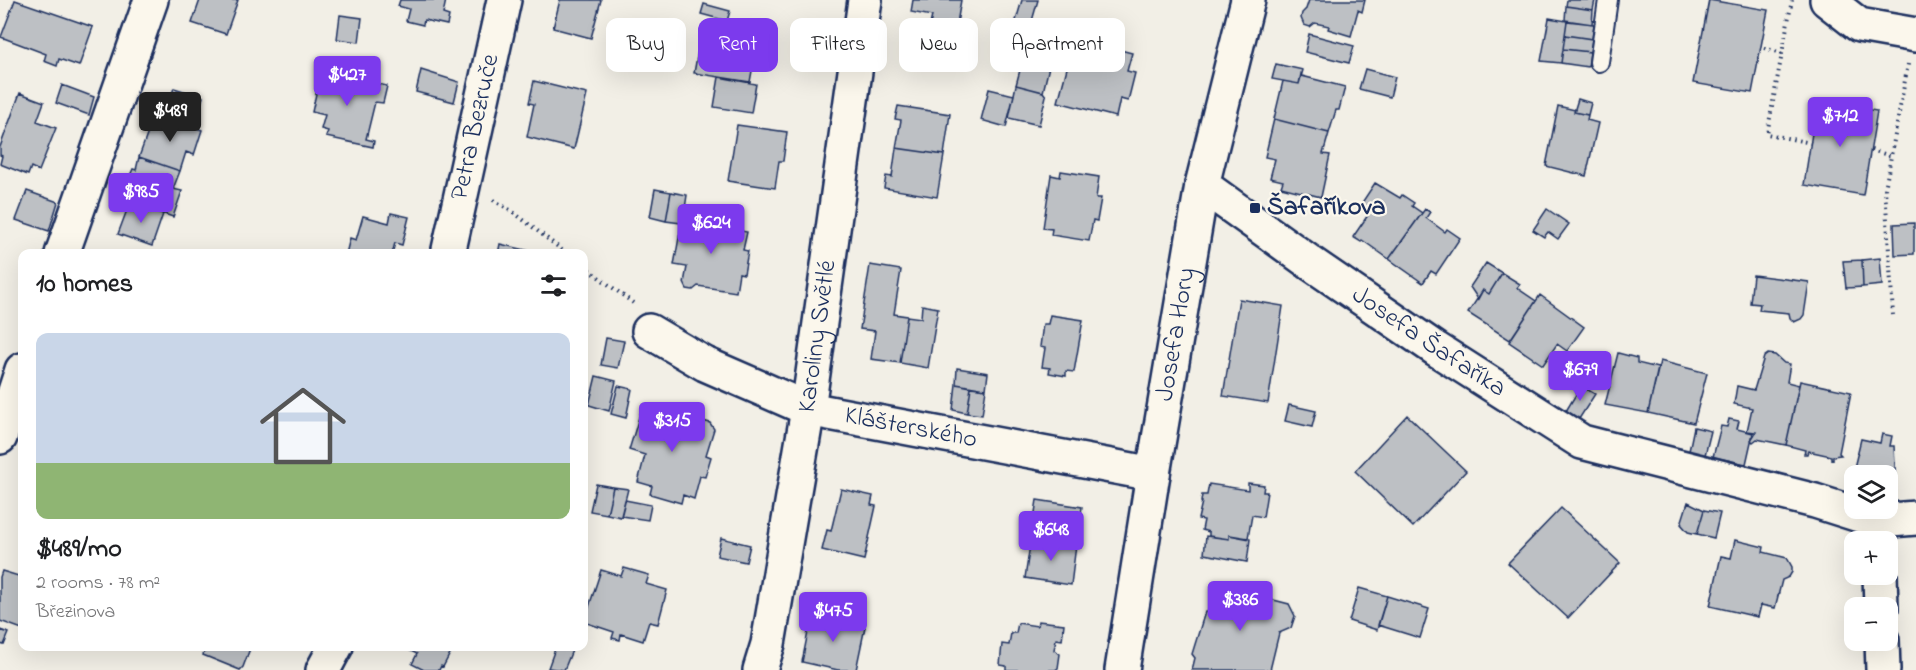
<!DOCTYPE html>
<meta charset="utf-8">
<style>
body{margin:0;font-family:"Indie Flower",sans-serif;background:#f2f2f2;color:#202124;height:100vh;display:flex;flex-direction:column;font-size:22px;white-space:nowrap}
*{box-sizing:border-box;margin:0}
p{font-size:20px;color:#757577}
.icon{flex:none;width:33px;height:33px;fill:none;stroke:currentColor;stroke-width:2;stroke-linecap:round;stroke-linejoin:round}
.map{position:relative;flex:1;overflow:hidden}
.drawer{position:absolute;left:18px;top:249px;width:570px;height:402px;display:flex;flex-direction:column;background:#fff;border-radius:12px;box-shadow:0 6px 24px #0002}
.drawer>*{flex:none}
.top-card{position:absolute;left:606px;top:18px;width:570px;height:54px;display:flex;gap:12px}
.buttons{position:absolute;left:1844px;top:465px;display:grid;gap:12px}
.buttons a{display:grid;place-items:center;width:54px;height:54px;border-radius:12px;background:#fff;box-shadow:0 6px 24px #0002;font-size:30px}
.price{position:absolute;translate:-50% -51px;padding:0 14px;border-radius:6px;background:#7c3aed;color:#fff;font-size:20px;line-height:39px;filter:drop-shadow(0 2px 3px #0008)}
.price::after{content:'';position:absolute;left:50%;top:36px;width:18px;height:14px;margin-left:-9px;background:inherit;clip-path:polygon(0 0,100% 0,50% 100%)}
.price.selected{background:#222;color:#fff}
ul{padding:0;list-style:none}
li{display:grid;align-content:center;gap:12px;height:318px;padding:0 18px}
li+li{border-top:2px solid #e0e0e0}
li span{display:grid;place-items:center;height:186px;border-radius:12px;color:#555}
li>.icon{margin-inline-start:auto}
span .icon{width:108px;height:108px;fill:#fffc;stroke-width:1}
li b{font-size:26px}
h2{display:flex;justify-content:space-between;align-items:center;height:72px;padding:0 18px;font-size:26px}
.chip{padding:0 21px;border-radius:12px;background:#fff;box-shadow:0 6px 24px #0002;font-size:21px;line-height:54px}
.chip.selected{background:#7c3aed;color:#fff}
.map>svg:first-child{display:block}
.building{fill:#bdc0c4;stroke:#1b2f5e;stroke-width:1.5}
.lines{fill:none;stroke-linecap:round;stroke-linejoin:round}
.lane-casing{stroke:#1b2f5e;stroke-width:22}
.street-casing{stroke:#1b2f5e;stroke-width:38}
.path{stroke:#1b2f5e;stroke-width:4;stroke-dasharray:1.5 4.5;stroke-linecap:butt}
.lane{stroke:#fbf7ec;stroke-width:18}
.street{stroke:#fbf7ec;stroke-width:33}
.poi-dot{fill:#1b2f5e;stroke:#fbf7ec;stroke-width:2}
.labels{text-anchor:middle;dominant-baseline:central;stroke-width:4.5;stroke-linejoin:round;paint-order:stroke}
.street-label{font-size:26px;fill:#1b2f5e;stroke:#fbf7ec}
.poi-label{font-size:26px;font-weight:bold;fill:#1b2f5e;stroke:#fbf7ec;text-anchor:start}
</style>
<div class="map">
<svg width="1916" height="670" viewBox="0 0 1916 670">
<rect width="100%" height="100%" fill="#f2efe6"/>
<filter id="ink" filterUnits="userSpaceOnUse"><feTurbulence type="fractalNoise" baseFrequency=".0167" numOctaves="2"/><feDisplacementMap in="SourceGraphic" scale="12" xChannelSelector="R" yChannelSelector="G"/><feConvolveMatrix kernelMatrix="1 2 1 2 8 2 1 2 1" color-interpolation-filters="sRGB"/></filter>
<g filter="url(#ink)">
<path class="building" d="M15,0L93,27L79,66L59,59L57,66L44,61L46,54L1,37Z
M200,0H238L226,34L192,23Z
M400,0H446L443,14L449,16L447,25L424,20L423,25L406,21L409,9L398,6Z
M560,0H601L591,38L553,28Z
M913,0H961L955,35L929,29L932,16L911,12Z
M1022,0H1038L1030,28L1015,24Z
M1309,0H1365L1362,12L1358,10L1351,36L1328,29L1329,26L1315,23L1310,27L1304,25L1301,18L1302,13L1306,9Z
M1567,0H1595L1593,10L1566,6Z
M1709,0L1768,10L1752,93L1693,83Z
M704,4L730,11L727,21L701,14Z
M1566,6L1593,10L1592,24L1565,20Z
M340,15L362,18L359,42L337,39Z
M1549,18L1567,21L1561,63L1541,61Z
M1033,21L1050,25L1056,37L1043,92L1016,85Z
M1567,21L1594,24L1592,39L1565,35Z
M702,28L758,38L750,82L694,73Z
M1309,34L1354,46L1349,63L1305,52Z
M1565,35L1592,39L1590,52L1563,49Z
M1075,38L1132,53L1127,71L1135,73L1128,101L1120,99L1116,117L1058,102Z
M1563,49L1590,52L1588,67L1561,63Z
M1276,64L1303,70L1299,84L1272,79Z
M1365,69L1395,77L1390,97L1359,89Z
M421,70L459,82L454,102L416,92Z
M321,71L387,86L383,103L375,102L366,139L374,141L373,147L326,137L328,131L321,129L325,115L312,112Z
M1301,74L1302,76L1345,87L1339,110H1336L1329,133L1274,119L1283,81L1299,84Z
M719,77L756,84L751,113L714,107Z
M534,81L587,94L574,149L527,137L534,104L529,103Z
M62,85L94,97L89,115L56,103Z
M1016,85L1043,92L1046,96L1039,125L1009,118Z
M174,88L203,97L194,127L164,117Z
M989,89L1014,95L1006,127L981,120Z
M20,93L44,102L37,121L56,128L39,171L31,167L28,175L0,164L2,156L0,155V147Z
M1578,99L1591,103L1588,115L1574,112Z
M1817,101L1877,111L1863,195L1804,185Z
M898,106L950,114L944,155L896,148L901,120L895,119Z
M1558,106L1575,110L1574,112L1588,115L1587,120L1598,123L1586,176L1546,166Z
M160,115L202,130L194,155L186,152L180,171L139,157L150,127L156,129Z
M1274,119L1329,133L1323,154L1330,155L1321,197L1281,187L1283,181L1270,178L1275,159L1265,157Z
M737,125L787,132L783,161H779L775,188L728,181Z
M896,148L944,155L937,197L884,188L886,176L892,177Z
M139,157L180,171L173,189L182,191L173,217L130,202L137,183L128,180L133,169L136,170Z
M1061,171L1099,177L1096,198H1101L1097,221L1093,220L1089,241L1051,235L1052,229L1043,228L1051,175L1060,177Z
M1375,183L1400,198L1402,195L1414,203L1412,206L1422,213L1389,259L1362,240L1361,242L1353,237L1368,215L1359,207Z
M655,189L671,192L666,221L650,217Z
M27,191L58,202L49,231L16,220Z
M671,192L687,195L683,222L681,223L666,221Z
M130,202L163,214L152,246L118,234Z
M1425,209L1430,212L1426,218L1445,232L1447,229L1460,238L1436,274L1431,271L1423,283L1389,259Z
M1547,209L1569,224L1558,239L1548,232L1544,237L1533,230Z
M391,213L409,217L402,245L395,243L392,254H346L350,238L356,240L363,216L389,223Z
M706,219L724,222L723,228L747,232L743,250L748,251L744,274L739,273L736,292L698,286L693,290L687,289L684,283L687,267L674,265L682,221L705,225Z
M1914,223V254L1895,255L1894,224Z
M500,244L530,251L529,254H498Z
M1880,258L1882,285L1863,287L1862,260Z
M1862,260L1863,287L1846,288L1843,261Z
M1486,263L1502,273L1489,294L1483,290L1478,299L1470,287Z
M870,265L901,270L894,314L907,316L900,363L871,359L875,331L860,329Z
M1502,273L1520,284L1517,288L1536,301L1510,340L1468,313L1483,290L1489,294Z
M1753,275L1809,282L1804,315L1801,319L1794,322L1790,318L1789,313L1759,310L1760,304L1750,303Z
M1540,295L1584,327L1567,351L1557,344L1543,365L1509,342Z
M1239,299L1283,306L1268,403L1223,396Z
M922,305L938,308L928,368L900,363L907,316L921,318Z
M1050,315L1083,320L1074,372L1066,371V376L1049,373L1050,368L1042,367L1045,348L1040,347L1043,324H1048Z
M606,338L624,341L618,368L601,365Z
M1618,353L1637,358V363L1658,368L1648,413L1605,405Z
M1768,354L1775,355L1784,363L1790,364L1787,382L1799,385L1786,445L1757,439L1753,442L1751,440L1756,432L1747,431L1752,408L1734,404L1737,386L1754,390L1764,357Z
M1660,361L1707,373L1694,423L1648,413Z
M957,368L988,373L986,389L956,384Z
M596,376L616,381L609,411L589,405Z
M1800,381L1851,392L1839,453L1841,455L1833,456V460H1831V456L1808,451L1807,454H1804L1805,450L1786,445Z
M956,384L971,387L967,413L953,410Z
M618,386L632,389L626,418L611,414Z
M1581,386L1595,394L1579,419L1566,411Z
M971,387L986,389L982,415L967,413Z
M1289,405L1316,411L1312,427L1285,421Z
M652,407L710,423L714,429L706,455L711,457L705,477L700,476L694,499L683,495L681,503L650,494L652,486L638,482L645,455L629,450L640,414L649,416Z
M1407,415L1466,471L1413,527L1355,471Z
M1729,419L1739,421L1737,429L1753,433L1746,464L1713,457L1721,426L1727,427Z
M1694,427L1711,431L1705,455L1689,451Z
M1882,434L1892,436L1890,446H1894L1896,486L1887,484V476H1852L1861,439L1880,443Z
M1248,483L1264,485L1263,492H1267L1263,517L1252,515L1248,538L1229,535V539L1209,536V532L1202,530L1204,520L1198,519L1202,502H1201L1202,495H1207L1209,484L1248,490Z
M596,484L613,487L607,514L590,511Z
M613,487L628,489L621,517L607,514Z
M841,489L873,496L871,505L876,506L864,560L822,550L827,530L831,531Z
M625,500L651,505L648,520L621,516Z
M1037,500L1082,507L1076,545L1031,538Z
M1688,502L1704,510L1697,534L1688,532L1681,524Z
M1561,508L1620,563L1568,618L1508,563Z
M1704,510L1720,513L1714,538L1697,534Z
M22,513V528L18,526Z
M1229,535L1250,539L1247,562L1204,554L1206,536L1229,539Z
M721,538L750,545L746,562L717,556Z
M1031,538L1076,545L1071,585L1025,578Z
M1735,540L1764,547L1763,552L1787,558L1792,567V572L1789,577L1782,580L1775,608L1761,605L1758,617L1710,606L1721,556L1731,558Z
M624,568L649,575L646,584L667,590L658,624L649,622L643,641L621,634L620,640L612,638L614,632L584,622L601,570L621,576Z
M2,571L22,577V629L0,621V577Z
M1215,585L1289,604L1295,616L1291,628L1279,633L1270,670H1192L1195,658L1192,654L1205,612H1208Z
M1359,588L1387,596L1377,630L1349,621Z
M1387,596L1429,609L1420,638L1378,625Z
M825,610L843,613L841,622L865,627L856,670H838L802,662L811,617L823,619Z
M1038,621L1064,624L1062,640L1056,639L1054,650L1060,654L1058,668L1055,670H1006V666L1000,665L1002,644L1009,645L1011,633H1016L1018,623L1037,626Z
M0,630L9,633L4,645L0,644Z
M196,646H251L243,667L240,670L203,655L205,651Z
M401,646H454L443,667L441,666L439,670H424L412,664L417,654Z
M556,646L573,648L564,670L548,668Z"/>
<g class="lines">
<defs>
<path id="lane" d="M1599,62L1608,0"/>
<g id="street">
<path d="M1827,0L1859,25L1916,35"/>
<path id="s1" d="M1202,185L1312,264L1436,349L1582,442L1815,501L1878,521L1916,518"/>
<path d="M62,254L151,0"/>
<path id="s2" d="M448,254L504,0"/>
<path id="s3" d="M649,331L705,364L808,409L1153,474"/>
<path d="M0,437L22,370"/>
<path d="M1880,574L1881,608"/>
<path d="M1882,640L1883,670"/>
<path d="M323,670L336,646"/>
<path id="s4" d="M760,670L768,644L808,409L865,0"/>
<path id="s5" d="M1122,670L1153,474L1202,185L1248,0"/>
</g>
</defs>
<use href="#lane" class="lane-casing"/>
<use href="#street" class="street-casing"/>
<path class="path" d="M1792,0L1767,134L1811,143
M1764,48L1782,53
M1871,150L1891,156
M493,200L512,211L567,254
M584,266L633,303
M1893,315L1885,189L1908,64"/>
<use href="#lane" class="lane"/>
<use href="#street" class="street"/>
</g>
</g>
<rect class="poi-dot" x="1249" y="202" width="12" height="12" rx="3"/>
<g class="labels">
<g class="street-label">
<text stroke="none"><textPath href="#s2" startOffset="130">Petra Bezruče</textPath></text>
<text stroke="none"><textPath href="#s5" startOffset="340">Josefa Hory</textPath></text>
<text stroke="none"><textPath href="#s4" startOffset="339">Karoliny Světlé</textPath></text>
<text stroke="none"><textPath href="#s1" startOffset="276">Josefa Šafaříka</textPath></text>
<text stroke="none"><textPath href="#s3" startOffset="282">Klášterského</textPath></text>
</g>
<g class="poi-label">
<text x="1267" y="208">Šafaříkova</text>
</g>
</g>
</svg>
<div class="buttons">
<a><svg class="icon" aria-label="layers" viewBox="0 0 24 24"><path d="M12 4l9 5-9 5-9-5zM3 14l9 5 9-5"/></svg></a>
<a>+</a>
<a>−</a>
</div>
<b class="price" style="left:347px;top:107px">$427</b>
<b class="price selected" style="left:170px;top:143px">$489</b>
<b class="price" style="left:1840px;top:148px">$712</b>
<b class="price" style="left:141px;top:224px">$985</b>
<b class="price" style="left:711px;top:255px">$624</b>
<b class="price" style="left:1580px;top:402px">$679</b>
<b class="price" style="left:672px;top:453px">$315</b>
<b class="price" style="left:1051px;top:562px">$648</b>
<b class="price" style="left:1240px;top:632px">$386</b>
<b class="price" style="left:833px;top:643px">$475</b>
<div class="top-card">
<a class="chip">Buy</a>
<a class="chip selected">Rent</a>
<a class="chip">Filters</a>
<a class="chip">New</a>
<a class="chip">Apartment</a>
</div>
<section class="drawer">
<h2>10 homes<svg class="icon" aria-label="filters" viewBox="0 0 24 24"><path d="M4 7h16M4 17h16"/><circle cx="9" cy="7" r="2"/><circle cx="15" cy="17" r="2"/></svg></h2>
<ul>
<li><span style="background:linear-gradient(#c9d6e8 70%,#8fb573 0)"><svg class="icon" aria-label="home" viewBox="0 0 24 24"><path d="M3 11l9-7 9 7M6 9v11h12V9"/></svg></span><div><b>$489/mo</b><p>2 rooms · 78 m²</p><p>Březinova</p></div></li>
</ul>
</section>
</div>
